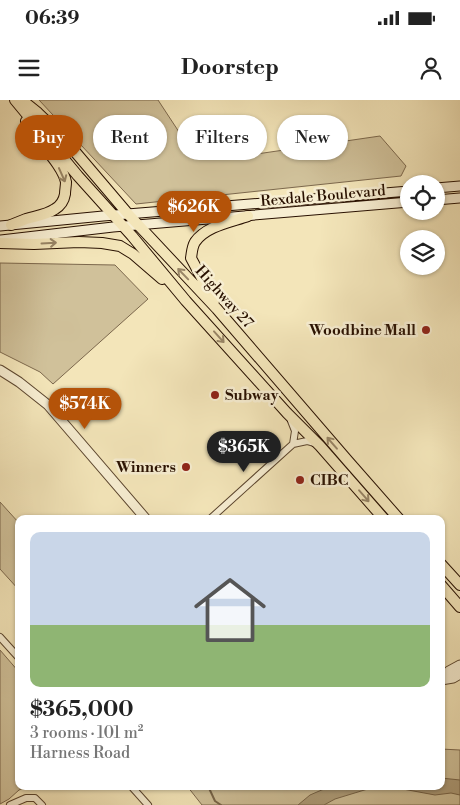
<!DOCTYPE html>
<meta charset="utf-8">
<style>
body{margin:0;font-family:"Libre Bodoni",serif;background:#f6f6f6;color:#222;height:100vh;display:flex;flex-direction:column;font-size:19px;white-space:nowrap}
*{box-sizing:border-box;margin:0}
p{font-size:16px;color:#767676}
.icon{flex:none;width:28px;height:28px;fill:none;stroke:currentColor;stroke-width:2;stroke-linecap:round;stroke-linejoin:round}
.map{position:relative;flex:1;overflow:hidden}
.drawer{position:absolute;left:15px;top:415px;width:430px;height:275px;display:flex;flex-direction:column;background:#fff;border-radius:10px;box-shadow:0 1px 4px #0004}
.drawer>*{flex:none}
.guide{position:absolute;left:15px;top:15px;width:430px;height:45px;display:flex;gap:10px}
.fabs{position:absolute;left:400px;top:75px;display:grid;gap:10px}
.fabs a{display:grid;place-items:center;width:45px;height:45px;border-radius:50%;background:#fff;box-shadow:0 1px 4px #0004;font-size:25px}
.price{position:absolute;translate:-50% -42px;padding:0 11px;border-radius:18px;background:#b45309;color:#fff;font-size:16px;line-height:32px;filter:drop-shadow(0 1px 2px #0008)}
.price::after{content:'';position:absolute;left:50%;top:30px;width:15px;height:11px;margin-left:-8px;background:inherit;clip-path:polygon(0 0,100% 0,50% 100%)}
.price.selected{background:#222;color:#fff}
ul{padding:0;list-style:none}
li{display:grid;align-content:center;gap:10px;height:265px;padding:0 15px}
li+li{border-top:1px solid #e0e0e0}
li span{display:grid;place-items:center;height:155px;border-radius:10px;color:#555}
li>.icon{margin-inline-start:auto}
span .icon{width:90px;height:90px;fill:#fffc;stroke-width:1}
li b{font-size:21px}
.pill{padding:0 18px;border-radius:22px;background:#fff;box-shadow:0 1px 4px #0004;font-size:18px;line-height:45px}
.pill.selected{background:#b45309;color:#fff}
.status{display:flex;justify-content:space-between;align-items:center;height:35px;padding:0 25px;background:#fff;direction:ltr}
.status svg{height:14px;fill:currentColor}
header{display:flex;justify-content:space-between;align-items:center;height:65px;padding:0 15px;background:#fff;font-size:22px;font-weight:700}
.map>svg:first-child{display:block}
.green{fill:#d0c19a;stroke:#7c684d}
.water{fill:#ae9d7a;stroke:#786549}
.lines{fill:none;stroke-linecap:round;stroke-linejoin:round}
.stream{stroke:#786549;stroke-width:2}
.minor-casing{stroke:#5b452e;stroke-width:8}
.tertiary-casing{stroke:#5b452e;stroke-width:11}
.secondary-casing{stroke:#281000;stroke-width:11}
.primary-casing{stroke:#281000;stroke-width:12}
.minor{stroke:#f7eed2;stroke-width:6}
.tertiary{stroke:#f7eed2;stroke-width:9}
.secondary{stroke:#f7eed2;stroke-width:9}
.primary{stroke:#f3e5b9;stroke-width:10}
.oneway{stroke:#988566}
.poi-dot{fill:#8f2418;stroke:#f7eed2;stroke-width:2}
.labels{text-anchor:middle;dominant-baseline:central;stroke-width:5;stroke-linejoin:round;paint-order:stroke}
.street-label{font-size:15px;fill:#281000;stroke:#f7eed2}
.poi-label{font-size:15px;font-weight:bold;fill:#281000;stroke:#f7eed2;text-anchor:end}
</style>
<div class="status"><b>06:39</b><svg viewBox="0 0 49 12"><path d="M0 12V9h3v3zM5 12V6h3v6zM10 12V3h3v9zM15 12V0h3v12zM26 1h20v11H26zM47 4h2v5h-2z"/></svg></div>
<header><svg class="icon" aria-label="menu" viewBox="0 0 24 24"><path d="M4 6h16M4 12h16M4 18h16"/></svg>Doorstep<svg class="icon" aria-label="person" viewBox="0 0 24 24"><circle cx="12" cy="8" r="4"/><path d="M4 21q1-7 8-7t8 7"/></svg></header>
<div class="map">
<svg width="460" height="705" viewBox="0 0 460 705">
<rect width="100%" height="100%" fill="#f3e5b9"/>
<filter id="stains"><feTurbulence type="fractalNoise" baseFrequency=".004" numOctaves="4"/><feColorMatrix values="0 0 0 0 .2 0 0 0 0 .09 0 0 0 0 .02 0 0 0 .5 -.17"/></filter>
<radialGradient id="worn" r=".72"><stop offset=".6" stop-color="#630" stop-opacity="0"/><stop offset="1" stop-color="#630" stop-opacity=".3"/></radialGradient>
<path class="green" d="M39,0H158L181,35L206,51L243,56L380,36L406,66L401,76L136,104Z
M0,163L115,165L148,199L53,284L40,272L0,252Z
M0,402L19,423V490L0,469Z
M0,550L19,572V686H28L19,690L9,699L0,704Z
M441,649L460,650V705H202L187,686H441Z"/>
<path class="water" d="M441,678L460,680V695L451,693L435,695L392,687L371,688L335,699L324,705H298L310,695L331,686H441Z"/>
<g class="lines">
<path class="stream" d="M208,686L215,701L221,705"/>
<defs>
<path id="minor" d="M291,321L295,331L293,344
M210,419L293,344L307,341L317,344
M0,537L19,558
M131,686L148,705
M10,705L26,698H35L42,705"/>
<path id="tertiary" d="M0,270L19,282L48,305L146,419
M441,579L449,571L460,565
M441,580L453,578L460,574"/>
<path id="secondary" d="M436,88L460,86
M436,100L460,98
M0,126L103,116L409,91
M1,140L113,127L409,102"/>
<path id="primary" d="M15,0L78,76L132,136L186,201L287,313L320,346L384,419
M22,0L38,13L60,34L128,114L217,209L348,361L399,419
M11,125C16,123 21,121 26,119C36,116 46,115 55,109C60,106 64,100 65,94C65,90 66,86 66,82C62,63 35,40 26,21
M0,143L34,144L79,142L102,143L120,146L133,154L162,179
M214,201L191,158C192,152 192,147 195,142C206,126 231,122 248,116
M441,464L460,485
M441,485L460,507"/>
</defs>
<use href="#minor" class="minor-casing"/>
<use href="#tertiary" class="tertiary-casing"/>
<use href="#secondary" class="secondary-casing"/>
<use href="#primary" class="primary-casing"/>
<use href="#minor" class="minor"/>
<use href="#tertiary" class="tertiary"/>
<use href="#secondary" class="secondary"/>
<use href="#primary" class="primary"/>
</g>
<defs><path id="oneway-shaft" d="M-6 0H5M1.5-3L5.5 0L1.5 3" fill="none" stroke-width="1.6" stroke-linecap="round" stroke-linejoin="round" transform="scale(1.25)"/></defs>
<g class="oneway">
<use href="#oneway-shaft" transform="translate(62 75) rotate(66)"/>
<use href="#oneway-shaft" transform="translate(49 143) rotate(-3)"/>
<use href="#oneway-shaft" transform="translate(183 174) rotate(-134)"/>
<use href="#oneway-shaft" transform="translate(219 237) rotate(48)"/>
<use href="#oneway-shaft" transform="translate(332 343) rotate(-131)"/>
<use href="#oneway-shaft" transform="translate(364 396) rotate(49)"/>
</g>
<g class="poi-dot">
<circle cx="426" cy="230" r="5"/>
<circle cx="215" cy="295" r="5"/>
<circle cx="186" cy="367" r="5"/>
<circle cx="300" cy="380" r="5"/>
</g>
<g class="labels">
<g class="street-label">
<text transform="translate(323 96) rotate(-5)">Rexdale Boulevard</text>
<text transform="translate(224 197) rotate(48)">Highway 27</text>
</g>
<g class="poi-label">
<text x="416" y="230">Woodbine Mall</text>
<text x="225" y="295" text-anchor="start">Subway</text>
<text x="176" y="367">Winners</text>
<text x="310" y="380" text-anchor="start">CIBC</text>
</g>
</g>
<rect width="100%" height="100%" filter="url(#stains)"/>
<rect width="100%" height="100%" fill="url(#worn)"/>
</svg>
<div class="fabs">
<a><svg class="icon" aria-label="locate" viewBox="0 0 24 24"><circle cx="12" cy="12" r="6"/><path d="M12 2v4M12 18v4M2 12h4M18 12h4"/></svg></a>
<a><svg class="icon" aria-label="layers" viewBox="0 0 24 24"><path d="M12 4l9 5-9 5-9-5zM3 14l9 5 9-5"/></svg></a>
</div>
<b class="price" style="left:194px;top:133px">$626K</b>
<b class="price" style="left:85px;top:330px">$574K</b>
<b class="price selected" style="left:244px;top:373px">$365K</b>
<div class="guide">
<a class="pill selected">Buy</a>
<a class="pill">Rent</a>
<a class="pill">Filters</a>
<a class="pill">New</a>
</div>
<section class="drawer">
<ul>
<li><span style="background:linear-gradient(#c9d6e8 60%,#8fb573 0)"><svg class="icon" aria-label="home" viewBox="0 0 24 24"><path d="M3 11l9-7 9 7M6 9v11h12V9"/></svg></span><div><b>$365,000</b><p>3 rooms · 101 m²</p><p>Harness Road</p></div></li>
</ul>
</section>
</div>
